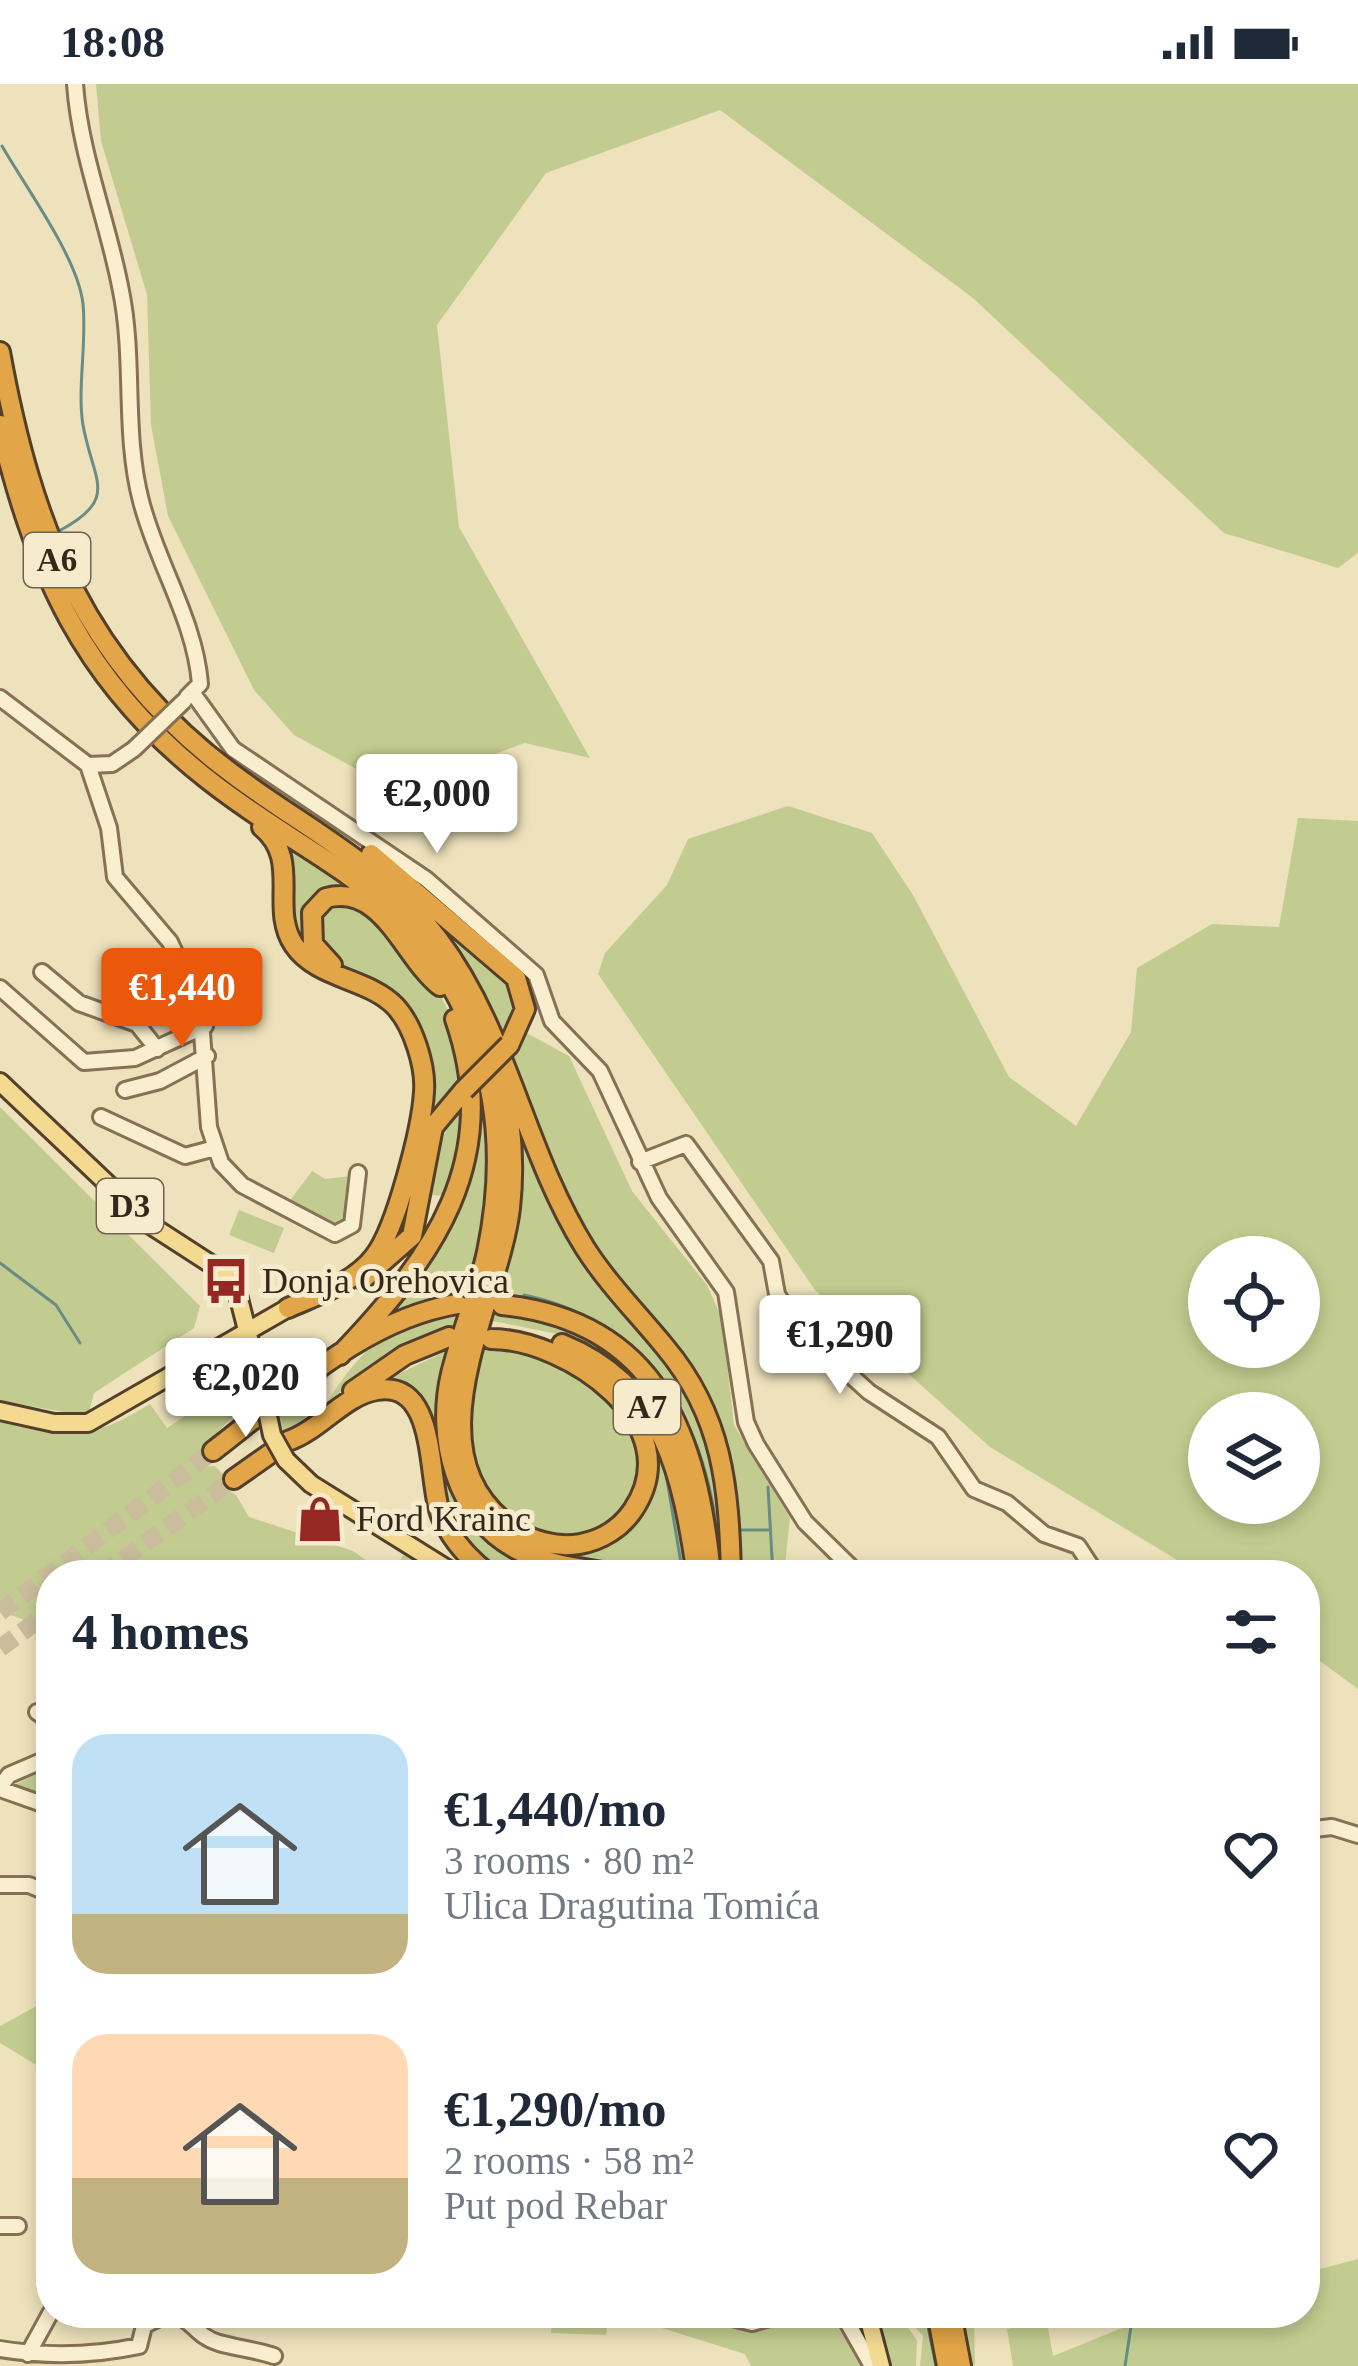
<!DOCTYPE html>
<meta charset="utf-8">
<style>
body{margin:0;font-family:"Times New Roman",serif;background:#f2f2f3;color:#1f2937;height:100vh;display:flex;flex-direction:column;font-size:45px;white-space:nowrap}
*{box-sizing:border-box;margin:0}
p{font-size:39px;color:#747a83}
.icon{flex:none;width:66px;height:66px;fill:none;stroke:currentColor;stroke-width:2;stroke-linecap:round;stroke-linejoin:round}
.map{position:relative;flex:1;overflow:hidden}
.sheet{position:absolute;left:36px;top:1476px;width:1284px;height:768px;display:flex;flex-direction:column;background:#fff;border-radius:48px;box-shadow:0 6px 18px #0003}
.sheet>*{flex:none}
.controls{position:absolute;left:1188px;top:1152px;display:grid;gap:24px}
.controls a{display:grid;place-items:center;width:132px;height:132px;border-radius:50%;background:#fff;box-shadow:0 6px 18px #0003;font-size:60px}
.price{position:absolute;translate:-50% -102px;padding:0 27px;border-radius:12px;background:#fff;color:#222;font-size:39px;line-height:78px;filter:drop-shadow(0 3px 6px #0008)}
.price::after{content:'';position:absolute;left:50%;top:72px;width:36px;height:27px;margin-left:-18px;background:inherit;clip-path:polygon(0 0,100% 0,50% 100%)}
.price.on{background:#ea580c;color:#fff}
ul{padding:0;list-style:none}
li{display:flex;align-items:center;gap:36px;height:300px;padding:0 36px}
li span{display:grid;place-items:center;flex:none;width:336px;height:240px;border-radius:36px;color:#555}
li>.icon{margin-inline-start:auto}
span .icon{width:144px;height:144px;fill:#fffc;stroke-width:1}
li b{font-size:51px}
h2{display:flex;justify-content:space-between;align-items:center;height:144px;padding:0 36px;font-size:51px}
.status{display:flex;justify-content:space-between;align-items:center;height:84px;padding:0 60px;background:#fff;direction:ltr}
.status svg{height:33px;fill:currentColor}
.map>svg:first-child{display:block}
.green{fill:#c3cc90;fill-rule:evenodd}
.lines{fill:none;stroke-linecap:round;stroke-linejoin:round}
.stream{stroke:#688d85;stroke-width:3}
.highway-tunnel{stroke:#c9bd9c;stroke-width:18;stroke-dasharray:18 9;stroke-linecap:butt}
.minor-casing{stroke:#867155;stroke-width:20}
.major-casing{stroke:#533f2a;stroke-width:22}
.highway-casing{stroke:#533f2a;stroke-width:24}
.minor{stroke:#f9efcf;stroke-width:14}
.major{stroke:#f4da91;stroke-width:16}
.highway{stroke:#e2a548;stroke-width:18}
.minor-bridge-casing{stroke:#867155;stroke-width:20;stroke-linecap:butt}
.major-bridge-casing{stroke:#533f2a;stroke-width:22;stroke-linecap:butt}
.highway-bridge-casing{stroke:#533f2a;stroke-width:24;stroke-linecap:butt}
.minor-bridge{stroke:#f9efcf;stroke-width:14}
.major-bridge{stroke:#f4da91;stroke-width:16}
.highway-bridge{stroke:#e2a548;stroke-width:18}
.labels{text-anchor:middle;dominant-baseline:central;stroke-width:10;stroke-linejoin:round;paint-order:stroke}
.shield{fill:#f6ebcc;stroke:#6f6250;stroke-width:3}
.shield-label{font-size:33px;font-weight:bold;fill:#35281b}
.poi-label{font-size:36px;fill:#35281b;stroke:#f6ebcc;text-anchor:start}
</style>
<div class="status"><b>18:08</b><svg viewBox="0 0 49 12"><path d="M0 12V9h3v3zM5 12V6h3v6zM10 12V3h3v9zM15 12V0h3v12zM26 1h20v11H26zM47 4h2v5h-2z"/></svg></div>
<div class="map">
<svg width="1358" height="2282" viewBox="0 0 1358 2282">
<rect width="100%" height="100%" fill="#eee2bc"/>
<path class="green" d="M96,0H1358V469L1338,484L1224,449L973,214L720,26L546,89L437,241L459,443L590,674L525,659L425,695L413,716L294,651L254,606L168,432L151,341L147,211L101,57Z
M788,722L872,749L913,811L1009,993L1076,1042L1131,948L1137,884L1212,840L1279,843L1298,734L1358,737V1605L1305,1566V1491H1202L990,1363L815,1206L598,890L605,869L667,801L688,755ZM1299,1173V1263H1209V1173ZM1299,1329V1419H1209V1329Z
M285,760L361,812L324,811L316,875L294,847Z
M361,818L437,903L449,929L463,1000L439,1023L406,1150L367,1188L426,1024L409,936L320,865L314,845L324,819Z
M441,842L506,889L519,919L504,959L488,921Z
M523,947L569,972L632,1107L707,1201L722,1235L734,1341L790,1434L784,1491H736L728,1371L573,1134L508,967Z
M468,965C496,1048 494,1130 463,1213L385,1236C474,1148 462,1081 468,965Z
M464,1011L451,1112L429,1111L437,1047Z
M0,1023L200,1222L194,1244L94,1309L88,1332L0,1317Z
M518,1031L535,1086L563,1143L689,1309L721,1394L724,1491H717C701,1343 670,1238 505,1210L500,1226C606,1244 657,1292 686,1394L591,1267L557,1250L493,1237L489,1260C511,1264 541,1266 560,1277C612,1307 677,1384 612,1437C591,1455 561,1458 535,1448C499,1433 474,1394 470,1356C465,1320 477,1282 482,1247C494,1175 506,1103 518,1031Z
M312,1087L325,1095L352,1092L345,1140L334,1143L288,1119Z
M239,1126L284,1144L274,1169L229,1151Z
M456,1231L439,1320L521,1477L512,1491L488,1481L466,1461L443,1422L432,1347L382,1298L444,1268L450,1245L403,1263L328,1317C361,1265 391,1235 456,1231Z
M228,1276L245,1293L236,1329L197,1369L201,1383L215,1382L224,1391L220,1400L236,1411L249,1433L353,1467L387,1491H51V1546L0,1527V1338C68,1354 90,1357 150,1320L167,1344L217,1311L204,1291Z
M333,1285L305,1334L283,1350L276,1326Z
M630,1314L670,1383L690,1491H638L558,1471L602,1462L646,1415Z
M407,1464L442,1491H392Z
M49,1684L51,1712L10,1703Z
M51,1914V1990L0,1959V1942Z
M1358,2175V2282H1013L1007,2245L1047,2238L1053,2272L1159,2229H1305V2189Z
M553,2229H609L606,2251L551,2249Z
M614,2229H807L844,2239L847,2229H859L874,2282H751L745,2270Z
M876,2229H897L917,2256L916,2282H889Z
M902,2229H919L924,2235L935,2282H920L923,2252Z
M957,2229H974L975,2281L969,2282Z"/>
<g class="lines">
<path class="stream" d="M2,62C26,104 78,174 83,220C87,259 77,305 83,341C93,398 121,415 57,448
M0,1179L56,1221L80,1259
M524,1211C644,1236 703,1332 717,1447
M665,1384L683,1491
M768,1403L773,1491
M741,1446H769
M925,2229L936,2282
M1125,2282L1133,2229"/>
<path class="highway-tunnel" d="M101,1491L234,1395
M0,1528L213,1367
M0,1564L51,1527"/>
<defs>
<path id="minor" d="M75,0C80,71 108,137 121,207C135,276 123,348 141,417C157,480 195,536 200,600L187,613
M192,608L233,665L426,795L536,891L552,937L600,987L659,1114L726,1208L746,1338L756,1360L805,1438L859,1491
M0,614L88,681L109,744L115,793L170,858L200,922L209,1043L221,1079L242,1101L335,1150L352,1141L358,1089
M88,681L112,680L134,665
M42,888L79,919L137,940L157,965
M0,904L84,978L135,974L205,942
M125,1006L160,997L207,972
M101,1033L185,1072L215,1064
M640,1078L686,1060L771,1177L777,1210L794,1240L869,1308L938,1353L974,1405L1007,1419L1044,1450L1078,1462L1097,1491
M37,1628L51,1638
M0,1703L9,1691L51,1673
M0,1705L51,1723
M1305,1746L1332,1743L1358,1751
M0,1801H29L51,1810
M0,2142H18
M713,2229L752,2239L788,2229
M830,2229L846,2236L872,2282
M0,2265C47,2273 92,2272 139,2262L144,2242C190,2214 186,2250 219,2259C237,2264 256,2266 274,2272
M28,2270L51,2228"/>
<path id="major" d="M0,998L152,1142L234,1195L264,1313
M0,1327L54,1339H88L288,1224
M286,1376L311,1400L457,1491
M867,2229L881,2282"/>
<path id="highway" d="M0,268C32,445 86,582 234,691C306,745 383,781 438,855C508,948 524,1066 585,1164C608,1200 638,1230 665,1263C723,1332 729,1404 731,1491
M0,341C34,488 84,598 206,694C319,784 418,803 475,953C501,1022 502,1096 487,1168C478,1209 461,1249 451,1290C436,1353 455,1432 516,1465C547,1482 587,1485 621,1491
M262,743C302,776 269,824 294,861C317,895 368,894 395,922C413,941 426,982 424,1008C422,1043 396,1146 374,1173C354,1199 317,1211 288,1224
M371,770L516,894L525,925L509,961
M332,881L313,860L312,829L326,814C383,799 403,873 440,902
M363,1195L412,1152L433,1043L464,1006
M502,1221C659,1237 698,1354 711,1491
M491,1255C567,1255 691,1340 633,1426C621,1444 602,1456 580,1460C556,1464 531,1457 511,1443C405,1367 499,1220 510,1124C515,1079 511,1032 500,988
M562,1260C666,1302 682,1392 697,1491
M340,1271C433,1174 504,1076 455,935
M353,1307L405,1271L449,1253
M288,1357C320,1346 344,1311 377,1306C440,1296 426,1399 442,1434C453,1458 470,1476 490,1491
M213,1367C288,1310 361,1236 457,1220
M234,1395L288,1357
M937,2229L947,2282
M951,2229L961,2282"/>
</defs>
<use href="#minor" class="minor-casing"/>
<use href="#major" class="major-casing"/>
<use href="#highway" class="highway-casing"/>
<use href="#minor" class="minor"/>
<use href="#major" class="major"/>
<use href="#highway" class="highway"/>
<defs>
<path id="minor-bridge" d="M134,665L184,617"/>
<path id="major-bridge" d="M264,1313L272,1351L286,1376"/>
<path id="highway-bridge" d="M464,1006L509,961"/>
</defs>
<use href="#minor-bridge" class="minor-bridge-casing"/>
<use href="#major-bridge" class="major-bridge-casing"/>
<use href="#highway-bridge" class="highway-bridge-casing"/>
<use href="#minor-bridge" class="minor-bridge"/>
<use href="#major-bridge" class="major-bridge"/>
<use href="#highway-bridge" class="highway-bridge"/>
</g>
<defs>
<symbol id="bus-bare" viewBox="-9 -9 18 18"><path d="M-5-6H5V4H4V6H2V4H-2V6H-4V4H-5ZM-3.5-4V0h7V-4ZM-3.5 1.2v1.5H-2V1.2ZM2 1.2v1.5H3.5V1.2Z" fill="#962824" stroke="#f6ebcc" stroke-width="2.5" paint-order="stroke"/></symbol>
<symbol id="shop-bare" viewBox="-9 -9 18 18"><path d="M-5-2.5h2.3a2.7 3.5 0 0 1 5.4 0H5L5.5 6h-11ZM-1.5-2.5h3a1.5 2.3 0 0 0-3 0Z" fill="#962824" stroke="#f6ebcc" stroke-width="2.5" paint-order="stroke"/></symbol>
</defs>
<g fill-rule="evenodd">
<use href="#bus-bare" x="193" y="1164" width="66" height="66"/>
<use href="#shop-bare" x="287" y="1402" width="66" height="66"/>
</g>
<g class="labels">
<g class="shield">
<rect x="24" y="449" width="66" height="54" rx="9"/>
<rect x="97" y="1095" width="66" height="54" rx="9"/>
<rect x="614" y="1296" width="66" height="54" rx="9"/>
</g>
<g class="shield-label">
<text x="57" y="476">A6</text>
<text x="130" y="1122">D3</text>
<text x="647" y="1323">A7</text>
</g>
<g class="poi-label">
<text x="262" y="1197">Donja Orehovica</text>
<text x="356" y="1435">Ford Krainc</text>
</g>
</g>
</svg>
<div class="controls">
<a><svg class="icon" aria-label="locate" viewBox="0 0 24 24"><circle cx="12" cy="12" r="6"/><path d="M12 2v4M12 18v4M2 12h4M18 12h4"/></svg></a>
<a><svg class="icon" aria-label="layers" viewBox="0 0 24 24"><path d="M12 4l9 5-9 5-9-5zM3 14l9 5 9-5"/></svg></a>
</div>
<b class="price" style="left:437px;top:772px">€2,000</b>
<b class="price on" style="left:182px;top:966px">€1,440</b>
<b class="price" style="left:840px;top:1313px">€1,290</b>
<b class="price" style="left:246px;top:1356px">€2,020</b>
<section class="sheet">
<h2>4 homes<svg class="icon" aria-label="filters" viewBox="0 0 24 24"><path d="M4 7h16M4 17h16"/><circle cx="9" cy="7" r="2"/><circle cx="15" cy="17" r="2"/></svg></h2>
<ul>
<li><span style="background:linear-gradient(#bfe0f5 75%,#c2b280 0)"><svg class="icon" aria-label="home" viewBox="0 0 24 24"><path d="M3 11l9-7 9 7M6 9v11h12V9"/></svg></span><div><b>€1,440/mo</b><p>3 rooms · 80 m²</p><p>Ulica Dragutina Tomića</p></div><svg class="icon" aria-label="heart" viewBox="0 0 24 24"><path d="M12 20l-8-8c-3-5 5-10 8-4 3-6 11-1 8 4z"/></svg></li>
<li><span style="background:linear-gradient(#ffd9b3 60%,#c2b280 0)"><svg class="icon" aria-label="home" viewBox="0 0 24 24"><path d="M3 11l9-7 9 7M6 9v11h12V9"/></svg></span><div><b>€1,290/mo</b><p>2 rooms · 58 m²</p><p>Put pod Rebar</p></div><svg class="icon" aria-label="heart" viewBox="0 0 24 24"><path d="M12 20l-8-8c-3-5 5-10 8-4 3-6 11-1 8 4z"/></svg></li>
</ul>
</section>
</div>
